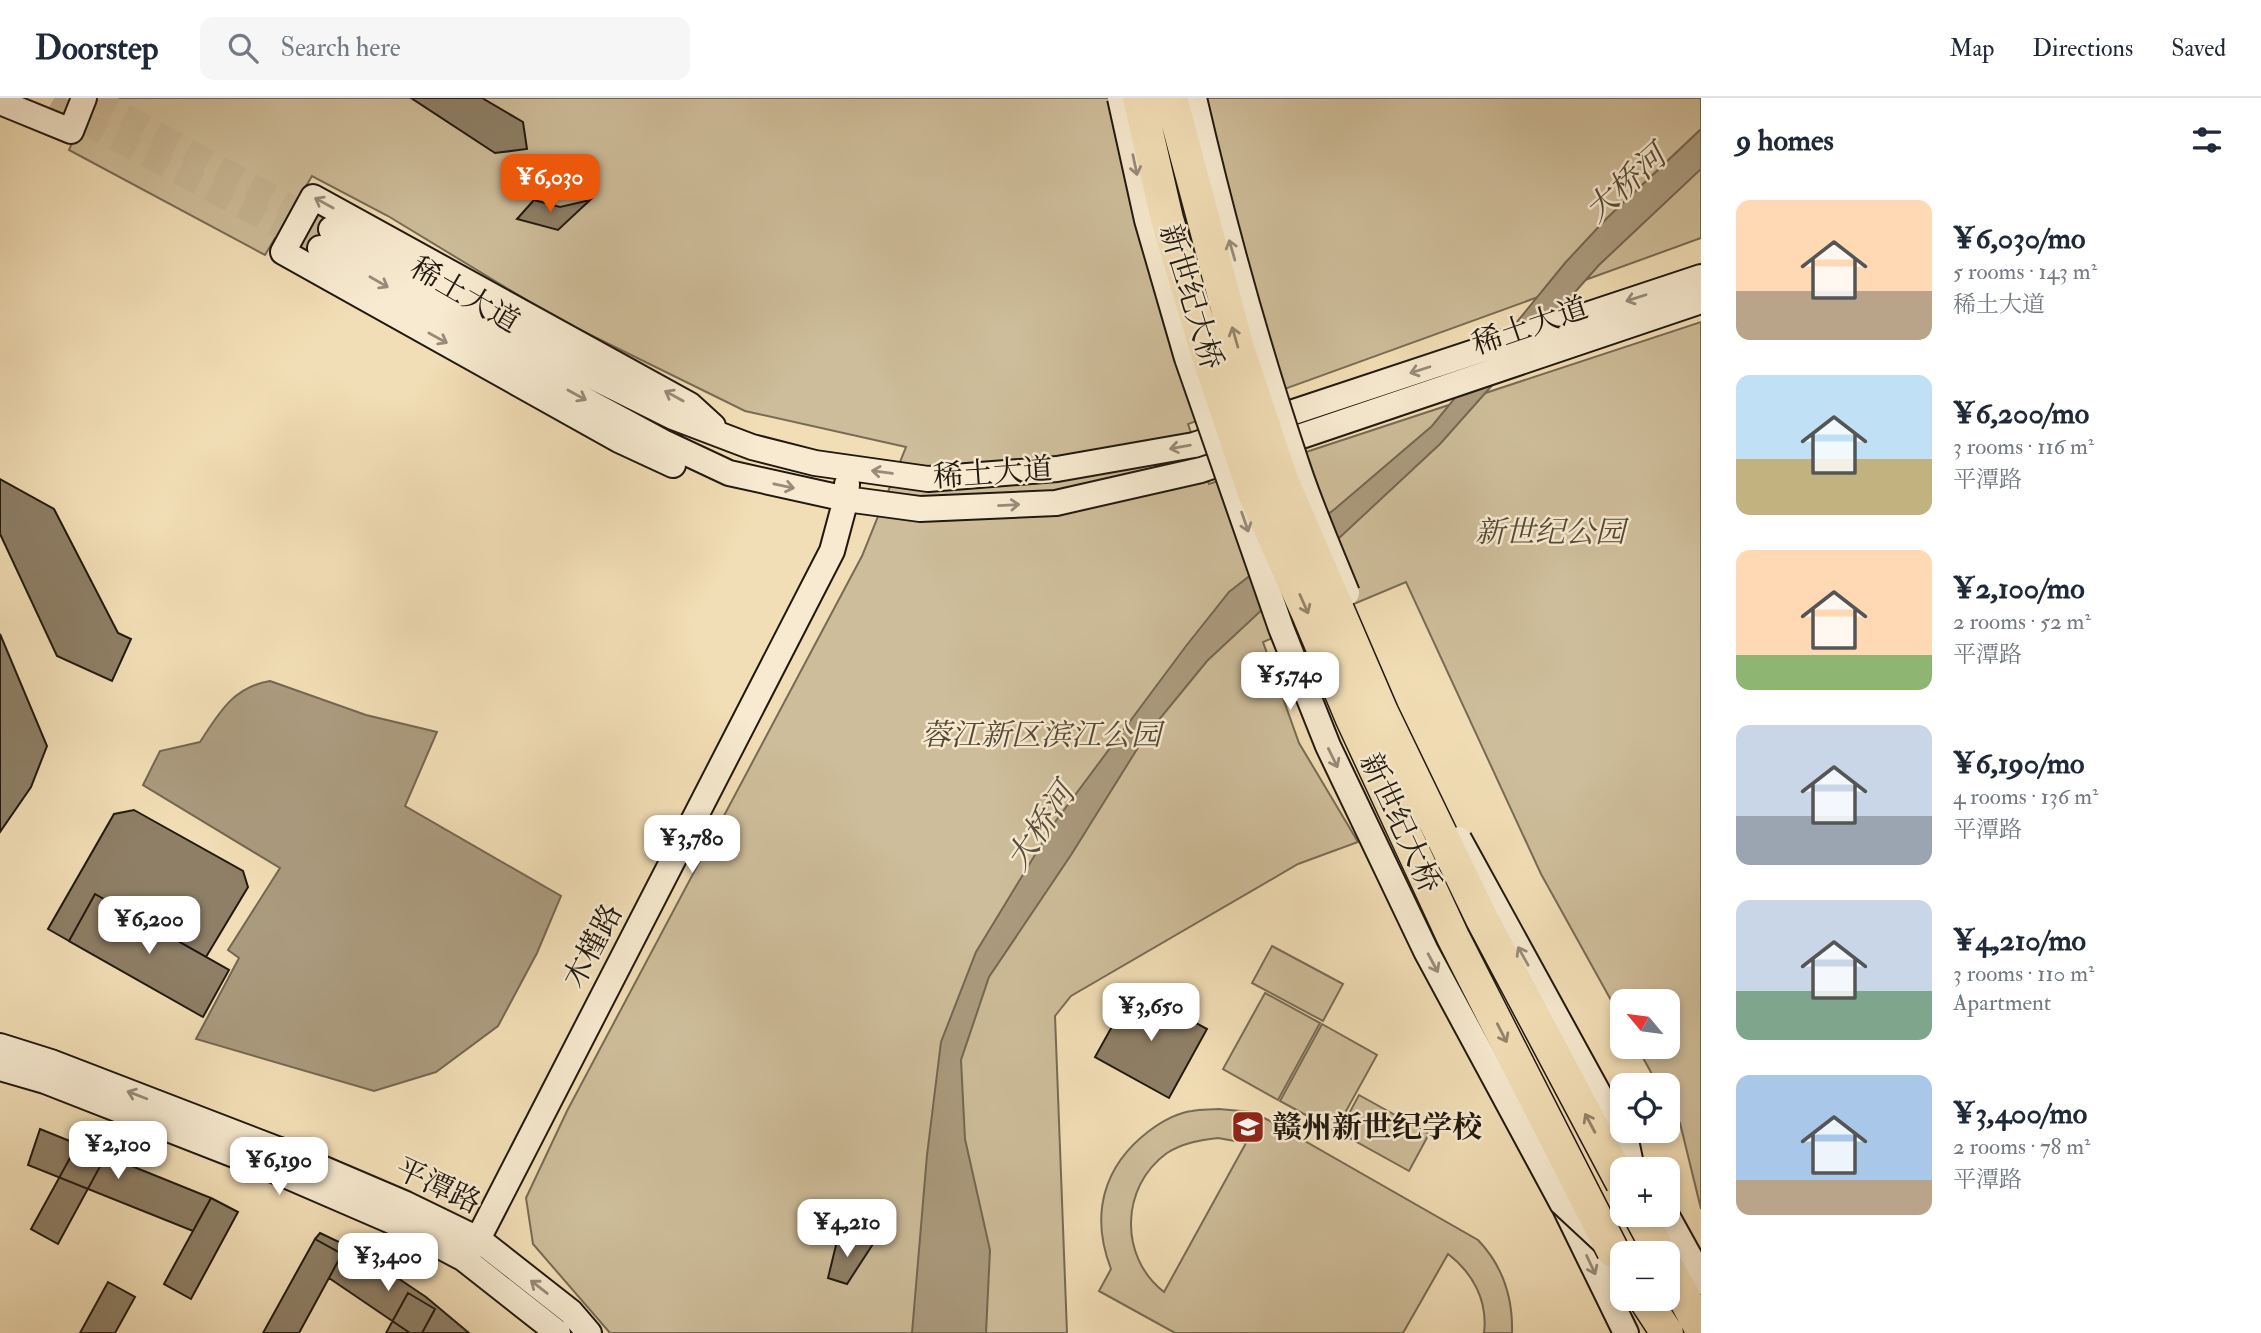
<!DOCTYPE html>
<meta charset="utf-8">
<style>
body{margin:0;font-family:"IM FELL Double Pica","Noto Serif SC",serif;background:#f6f6f7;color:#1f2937;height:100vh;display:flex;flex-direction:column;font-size:26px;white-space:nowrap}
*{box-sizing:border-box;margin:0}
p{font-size:23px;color:#747a83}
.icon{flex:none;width:38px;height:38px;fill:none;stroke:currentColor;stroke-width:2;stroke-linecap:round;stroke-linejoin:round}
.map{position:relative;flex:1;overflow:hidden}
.side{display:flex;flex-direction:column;background:#fff;width:560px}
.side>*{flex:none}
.needle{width:46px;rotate:299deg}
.controls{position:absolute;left:1610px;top:891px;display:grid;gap:14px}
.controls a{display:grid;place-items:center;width:70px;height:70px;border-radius:14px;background:#fff;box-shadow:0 4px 10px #0003;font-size:35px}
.price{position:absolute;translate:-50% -60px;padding:0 16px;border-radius:14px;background:#fff;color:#222;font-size:23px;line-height:46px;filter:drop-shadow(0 2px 4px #0008)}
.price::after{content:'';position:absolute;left:50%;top:42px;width:21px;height:16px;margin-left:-10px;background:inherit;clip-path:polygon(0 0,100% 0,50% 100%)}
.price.selected{background:#ea580c;color:#fff}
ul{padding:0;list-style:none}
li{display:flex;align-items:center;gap:21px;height:175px;padding:0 35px}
li span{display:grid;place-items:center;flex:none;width:196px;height:140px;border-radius:14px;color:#555}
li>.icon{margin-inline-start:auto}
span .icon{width:84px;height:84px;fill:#fffc;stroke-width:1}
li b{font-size:30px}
h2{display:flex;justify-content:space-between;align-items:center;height:84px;padding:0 35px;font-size:30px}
header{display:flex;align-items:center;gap:42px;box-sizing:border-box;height:98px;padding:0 35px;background:#fff;border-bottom:2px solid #e0e1e3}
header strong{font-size:33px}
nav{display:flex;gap:38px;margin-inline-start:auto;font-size:24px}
.search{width:490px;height:63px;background:#f6f6f7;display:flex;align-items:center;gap:18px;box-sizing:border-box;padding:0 24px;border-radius:14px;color:#747a83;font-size:26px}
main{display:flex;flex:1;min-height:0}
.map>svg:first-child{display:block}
.green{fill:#cebd9a;stroke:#786b55;stroke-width:2;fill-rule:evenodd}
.water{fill:#ab9b7e;stroke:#746752;stroke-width:2}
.building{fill:#8e7f66;stroke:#211910;stroke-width:2}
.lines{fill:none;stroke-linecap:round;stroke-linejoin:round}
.secondary-tunnel{stroke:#c8b795;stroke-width:24;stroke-dasharray:24 12;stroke-linecap:butt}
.secondary-casing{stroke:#211910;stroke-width:28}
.highway-casing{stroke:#211910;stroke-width:35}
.secondary{stroke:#f7ead0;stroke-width:24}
.highway{stroke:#f2deb6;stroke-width:32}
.secondary-bridge-casing{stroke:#211910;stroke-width:28;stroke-linecap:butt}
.highway-bridge-casing{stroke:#211910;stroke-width:35;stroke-linecap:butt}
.secondary-bridge{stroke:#f7ead0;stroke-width:24}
.highway-bridge{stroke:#f2deb6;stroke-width:32}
.oneway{stroke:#978c7a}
.oneway2{stroke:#94856b}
.labels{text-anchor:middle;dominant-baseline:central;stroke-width:5;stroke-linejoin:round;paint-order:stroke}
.street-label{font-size:30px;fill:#211910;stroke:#f7ead0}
.park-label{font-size:30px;font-style:italic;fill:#554a39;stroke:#f7ead0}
.poi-label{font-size:30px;font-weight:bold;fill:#211910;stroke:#f7ead0;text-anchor:start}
.water-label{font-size:32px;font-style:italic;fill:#584d3c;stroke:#f7ead0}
</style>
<header>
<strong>Doorstep</strong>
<div class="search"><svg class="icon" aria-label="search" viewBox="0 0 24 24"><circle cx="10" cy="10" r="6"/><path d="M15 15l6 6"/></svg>Search here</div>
<nav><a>Map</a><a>Directions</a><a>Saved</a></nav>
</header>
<main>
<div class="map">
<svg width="1701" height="1235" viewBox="0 0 1701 1235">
<rect width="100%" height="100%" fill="#f2deb6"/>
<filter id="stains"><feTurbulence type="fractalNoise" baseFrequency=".00286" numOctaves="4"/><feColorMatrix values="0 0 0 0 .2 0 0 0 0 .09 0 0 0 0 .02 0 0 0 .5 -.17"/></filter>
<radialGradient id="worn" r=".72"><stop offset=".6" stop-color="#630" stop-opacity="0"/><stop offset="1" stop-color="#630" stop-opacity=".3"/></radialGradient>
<path class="green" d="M91,0H1701V140L1188,326L1209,386L1701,224V1111L1680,1025L1668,1004V987H1658L1637,949L1668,948V903H1622V922L1541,776L1406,484L1263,544L1299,645L1358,744L1298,766L1071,898L1055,918L1067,1235H610L533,1146L526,1100L567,1013L862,458L906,349L745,313L556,220L388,118L312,78L265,157L69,52Z
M1272,848L1343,886L1323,923L1252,885Z
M1265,895L1320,925L1278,1002L1223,971Z
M1322,926L1377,957L1335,1033L1280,1003Z
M1359,997L1429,1036L1409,1073L1339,1034Z
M1219,1011L1252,1014L1268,1022L1478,1142C1503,1168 1513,1199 1512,1235H1484C1488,1203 1473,1175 1448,1156L1403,1235H1175L1099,1193L1111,1171C1090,1117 1103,1068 1149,1033C1161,1024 1176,1015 1192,1013C1201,1011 1210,1012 1219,1011ZM1218,1040L1246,1045L1164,1194C1119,1159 1120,1089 1167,1055C1183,1045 1200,1042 1218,1040Z"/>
<path class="water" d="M1701,31V71L1599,167L1440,346L1207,563L1144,640L1071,757L989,879L961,962L965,1041L990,1152L986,1235H912L927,1057L941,944L976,854L1055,724L1186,548L1229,494L1336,410L1432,328L1565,165L1605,122Z
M270,583L366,617L437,634L405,708L561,798L537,855L498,928L436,974L374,993L196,941L239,860L228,852L280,770L143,687L160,653L200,644C219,615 233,589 270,583Z"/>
<path class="building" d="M411,0H482L523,24L527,51L495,55Z
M534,102L560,109L590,102L558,132L517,121Z
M0,381L54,411L118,535L131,541L112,583L57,558L0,436Z
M0,536L47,648L31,689L0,734Z
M134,712L243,773L248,789L206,859L95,796L69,843L48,831L114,716Z
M95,796L229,872L203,919L69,843Z
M1133,891L1207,931L1169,1000L1095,959Z
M40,1031L211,1100L193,1133L28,1067Z
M76,1049L103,1063L58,1146L31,1131Z
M211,1100L238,1114L191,1201L164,1186Z
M320,1135L356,1152L426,1199L469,1235H410L329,1180L342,1156L315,1141Z
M838,1139L873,1146L847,1186L828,1180Z
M315,1141L342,1156L299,1235H263Z
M108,1184L135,1199L115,1235H80Z
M408,1195L435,1211L422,1235H386Z"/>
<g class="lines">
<path class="secondary-tunnel" d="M93,0L331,131
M51,6L320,150"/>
<defs>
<path id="secondary" d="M0,4L71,33L84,0
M331,131L575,270L673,319L752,349L815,365L928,381L1057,371L1194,347L1701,179
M320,150L563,290L663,344L729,375L846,401L920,411L1056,405L1201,372L1701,203
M673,367L619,342L283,154L313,99L690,307L713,328
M0,948L51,964L277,1051L406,1106L478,1141L571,1214L589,1235
M0,970L45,983L273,1072L398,1126L464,1161L558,1235
M1563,1106L1626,1235
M1666,1116L1692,1163
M1662,1145L1701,1184
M1613,1153L1622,1192
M464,1161L478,1141L832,453L846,401L847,386"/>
<path id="highway" d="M1639,1116L1660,1155
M1668,1170L1701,1231
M1644,1200L1667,1235"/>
</defs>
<use href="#secondary" class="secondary-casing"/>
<use href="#highway" class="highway-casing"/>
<use href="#secondary" class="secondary"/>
<use href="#highway" class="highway"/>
<defs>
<path id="secondary-bridge" d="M1120,0L1147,122L1187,260L1281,530L1328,648L1426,853L1562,1105L1604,1144
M1194,0C1223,125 1257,249 1298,370C1312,412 1330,453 1347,495
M1459,741L1627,1047L1632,1071"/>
<path id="highway-bridge" d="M1139,0L1167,121L1207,255L1254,395L1309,518L1352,621L1453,839L1613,1153
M1171,0L1237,247L1282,382L1382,614L1482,821L1622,1085"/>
</defs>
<use href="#secondary-bridge" class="secondary-bridge-casing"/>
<use href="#highway-bridge" class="highway-bridge-casing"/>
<use href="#secondary-bridge" class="secondary-bridge"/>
<use href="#highway-bridge" class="highway-bridge"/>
</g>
<defs><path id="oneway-shaft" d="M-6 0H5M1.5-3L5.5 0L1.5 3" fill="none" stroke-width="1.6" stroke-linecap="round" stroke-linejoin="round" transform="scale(1.75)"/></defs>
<g class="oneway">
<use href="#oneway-shaft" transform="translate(1135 67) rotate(78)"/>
<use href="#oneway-shaft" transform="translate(324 105) rotate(-151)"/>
<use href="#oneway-shaft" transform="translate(1232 152) rotate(-106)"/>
<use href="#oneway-shaft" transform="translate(379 184) rotate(30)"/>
<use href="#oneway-shaft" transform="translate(1636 200) rotate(162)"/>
<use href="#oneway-shaft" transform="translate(438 240) rotate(29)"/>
<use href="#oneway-shaft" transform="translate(1420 272) rotate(162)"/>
<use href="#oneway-shaft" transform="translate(577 297) rotate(29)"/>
<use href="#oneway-shaft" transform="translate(674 298) rotate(-151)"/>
<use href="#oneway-shaft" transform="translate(1180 349) rotate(170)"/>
<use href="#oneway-shaft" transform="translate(882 374) rotate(-172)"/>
<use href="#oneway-shaft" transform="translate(784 388) rotate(12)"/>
<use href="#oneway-shaft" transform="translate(1009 407) rotate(-3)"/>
<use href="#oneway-shaft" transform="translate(1245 424) rotate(71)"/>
<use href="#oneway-shaft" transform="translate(1333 660) rotate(64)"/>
<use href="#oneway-shaft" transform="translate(1523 858) rotate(-119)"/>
<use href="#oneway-shaft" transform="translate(1433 865) rotate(62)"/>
<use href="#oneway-shaft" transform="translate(137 997) rotate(-159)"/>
<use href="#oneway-shaft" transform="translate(1591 1167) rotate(65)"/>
<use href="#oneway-shaft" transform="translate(539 1189) rotate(-142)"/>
</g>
<g class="oneway2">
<use href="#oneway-shaft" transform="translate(1235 239) rotate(-106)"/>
<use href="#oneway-shaft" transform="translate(1304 506) rotate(66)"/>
<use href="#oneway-shaft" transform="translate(1502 935) rotate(63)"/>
<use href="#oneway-shaft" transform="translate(1590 1025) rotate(-118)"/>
</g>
<defs>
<symbol id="school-square" viewBox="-11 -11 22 22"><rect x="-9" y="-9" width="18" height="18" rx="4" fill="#8f2418" stroke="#f7ead0"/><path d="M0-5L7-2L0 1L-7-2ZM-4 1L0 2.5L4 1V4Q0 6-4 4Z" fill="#fff"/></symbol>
</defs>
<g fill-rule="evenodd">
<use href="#school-square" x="1229" y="1010" width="38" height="38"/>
</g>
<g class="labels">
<g class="street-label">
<text transform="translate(465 197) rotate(30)">稀土大道</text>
<text transform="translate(1191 199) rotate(73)">新世纪大桥</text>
<text transform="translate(1530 228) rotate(-19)">稀土大道</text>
<text transform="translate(993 375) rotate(-4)">稀土大道</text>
<text transform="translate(1400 725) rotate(65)">新世纪大桥</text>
<text transform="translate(593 848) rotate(-62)">木槿路</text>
<text transform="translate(438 1088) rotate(25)">平潭路</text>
</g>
<g class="park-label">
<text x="1550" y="434">新世纪公园</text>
<text x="1041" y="637">蓉江新区滨江公园</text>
</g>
<g class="poi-label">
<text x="1272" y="1029">赣州新世纪学校</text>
</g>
<g class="water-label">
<text transform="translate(1626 86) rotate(-42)">大桥河</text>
<text transform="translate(1041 729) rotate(-56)">大桥河</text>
</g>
</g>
<rect width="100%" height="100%" filter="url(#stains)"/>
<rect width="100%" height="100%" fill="url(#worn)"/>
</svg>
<div class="controls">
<a><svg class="needle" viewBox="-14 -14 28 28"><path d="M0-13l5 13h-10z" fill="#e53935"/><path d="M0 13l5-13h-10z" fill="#747a83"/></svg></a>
<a><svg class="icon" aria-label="locate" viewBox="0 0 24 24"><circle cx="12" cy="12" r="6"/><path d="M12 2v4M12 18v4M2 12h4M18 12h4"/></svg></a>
<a>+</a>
<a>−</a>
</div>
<b class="price selected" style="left:550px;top:116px">¥6,030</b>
<b class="price" style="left:1290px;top:614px">¥5,740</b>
<b class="price" style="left:692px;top:777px">¥3,780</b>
<b class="price" style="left:149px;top:858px">¥6,200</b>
<b class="price" style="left:1151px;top:945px">¥3,650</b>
<b class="price" style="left:118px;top:1083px">¥2,100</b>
<b class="price" style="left:279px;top:1099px">¥6,190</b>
<b class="price" style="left:847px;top:1161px">¥4,210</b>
<b class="price" style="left:388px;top:1195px">¥3,400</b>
</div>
<section class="side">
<h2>9 homes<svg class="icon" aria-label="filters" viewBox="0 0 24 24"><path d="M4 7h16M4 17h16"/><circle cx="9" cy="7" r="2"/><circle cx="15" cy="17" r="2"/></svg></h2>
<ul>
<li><span style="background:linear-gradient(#ffd9b3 65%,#b9a48a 0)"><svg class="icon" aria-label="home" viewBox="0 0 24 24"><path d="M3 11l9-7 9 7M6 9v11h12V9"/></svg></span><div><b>¥6,030/mo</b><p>5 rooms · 143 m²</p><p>稀土大道</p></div></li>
<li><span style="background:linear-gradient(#bfe0f5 60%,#c2b280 0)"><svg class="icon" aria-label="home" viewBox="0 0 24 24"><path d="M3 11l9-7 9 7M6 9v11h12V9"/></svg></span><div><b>¥6,200/mo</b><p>3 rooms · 116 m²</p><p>平潭路</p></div></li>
<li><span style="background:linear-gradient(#ffd9b3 75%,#8fb573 0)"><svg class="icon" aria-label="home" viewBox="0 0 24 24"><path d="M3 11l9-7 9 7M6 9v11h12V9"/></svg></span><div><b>¥2,100/mo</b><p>2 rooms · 52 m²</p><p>平潭路</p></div></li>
<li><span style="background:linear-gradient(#c9d6e8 65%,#9aa5b1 0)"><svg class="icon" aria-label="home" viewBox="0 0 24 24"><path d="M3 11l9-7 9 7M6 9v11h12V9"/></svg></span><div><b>¥6,190/mo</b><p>4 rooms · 136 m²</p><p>平潭路</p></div></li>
<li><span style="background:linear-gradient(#c9d6e8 65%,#7fa58c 0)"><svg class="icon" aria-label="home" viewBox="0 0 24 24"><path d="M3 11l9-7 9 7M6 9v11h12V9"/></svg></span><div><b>¥4,210/mo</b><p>3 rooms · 110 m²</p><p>Apartment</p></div></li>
<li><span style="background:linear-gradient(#a9c7e8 75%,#b9a48a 0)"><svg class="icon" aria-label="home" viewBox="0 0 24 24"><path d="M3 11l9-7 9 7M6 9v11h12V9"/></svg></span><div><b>¥3,400/mo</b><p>2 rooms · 78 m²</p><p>平潭路</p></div></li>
</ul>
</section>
</main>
